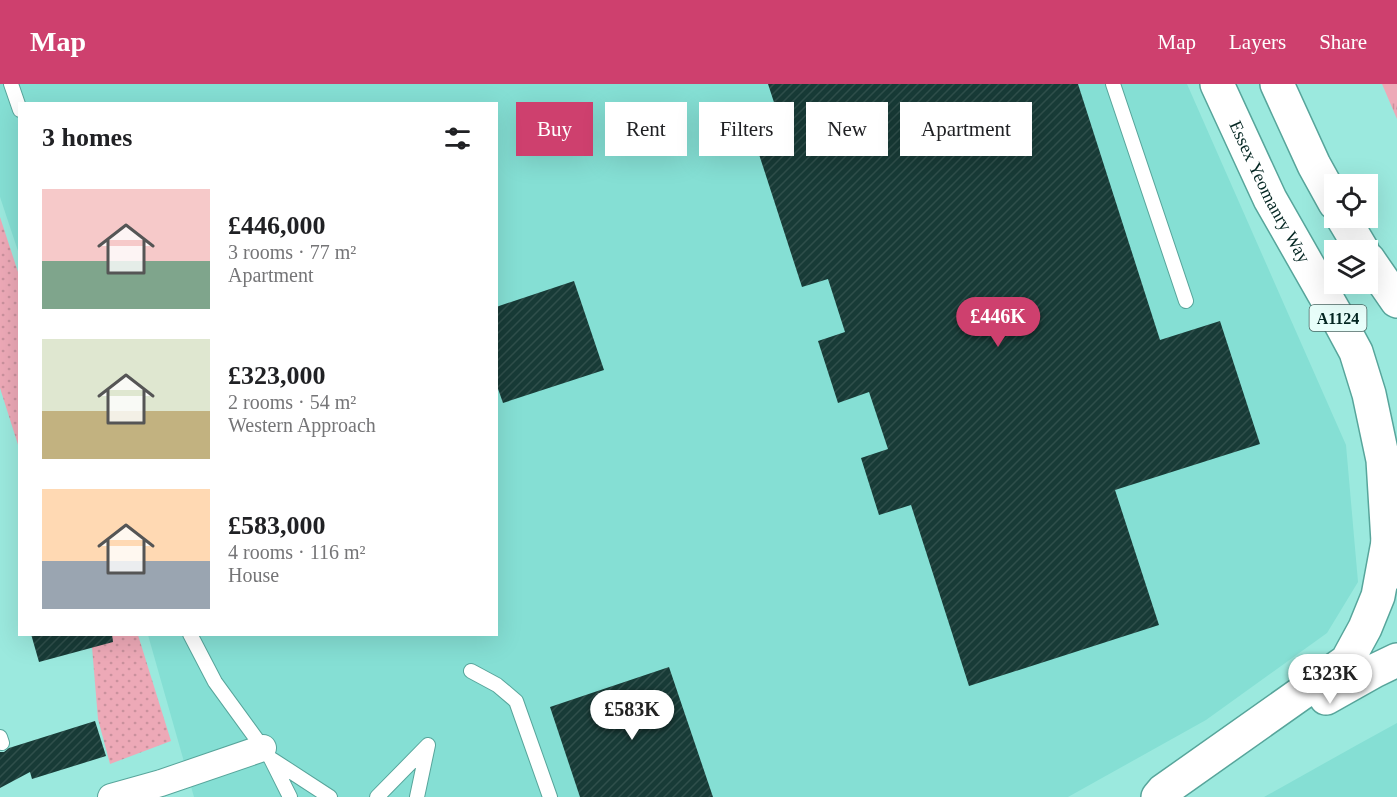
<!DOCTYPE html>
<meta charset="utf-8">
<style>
body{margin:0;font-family:"Times New Roman",serif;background:#f2f2f2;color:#202124;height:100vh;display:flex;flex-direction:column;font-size:22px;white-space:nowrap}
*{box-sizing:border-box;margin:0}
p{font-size:20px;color:#757577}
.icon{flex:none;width:33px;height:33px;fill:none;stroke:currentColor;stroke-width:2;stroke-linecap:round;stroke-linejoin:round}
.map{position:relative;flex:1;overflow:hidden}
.side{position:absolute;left:18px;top:18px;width:480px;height:534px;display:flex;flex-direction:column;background:#fff;border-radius:0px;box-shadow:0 6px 24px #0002}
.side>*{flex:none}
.guide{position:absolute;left:516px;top:18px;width:570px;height:54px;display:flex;gap:12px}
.tools{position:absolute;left:1324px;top:90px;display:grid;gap:12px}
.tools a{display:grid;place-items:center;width:54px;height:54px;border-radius:0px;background:#fff;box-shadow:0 6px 24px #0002;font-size:30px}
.price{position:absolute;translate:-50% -51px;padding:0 14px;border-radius:21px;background:#fff;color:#222;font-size:20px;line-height:39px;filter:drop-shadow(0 2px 3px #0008)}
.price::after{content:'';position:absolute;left:50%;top:36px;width:18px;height:14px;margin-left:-9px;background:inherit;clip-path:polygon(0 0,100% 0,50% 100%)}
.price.current{background:#ce406e;color:#fff}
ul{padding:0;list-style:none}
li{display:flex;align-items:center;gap:18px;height:150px;padding:0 24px}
li span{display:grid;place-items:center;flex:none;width:168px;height:120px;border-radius:0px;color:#555}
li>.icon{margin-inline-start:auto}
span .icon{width:72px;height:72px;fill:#fffc;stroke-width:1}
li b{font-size:26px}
h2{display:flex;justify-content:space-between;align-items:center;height:72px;padding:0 24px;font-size:26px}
.pill{padding:0 21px;border-radius:0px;background:#fff;box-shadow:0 6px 24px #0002;font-size:21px;line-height:54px}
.pill.current{background:#ce406e;color:#fff}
header{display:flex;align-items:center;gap:36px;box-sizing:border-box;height:84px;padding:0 30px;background:#ce406e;color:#fff}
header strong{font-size:28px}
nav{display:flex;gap:33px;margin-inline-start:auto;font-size:21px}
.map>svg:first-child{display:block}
.built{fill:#85dfd4}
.grass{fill:url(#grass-dots)}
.park{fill:url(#park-tufts)}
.building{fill:url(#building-hatch)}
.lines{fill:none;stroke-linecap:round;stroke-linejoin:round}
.lane-casing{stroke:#57a59b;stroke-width:16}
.street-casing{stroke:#57a59b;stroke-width:28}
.secondary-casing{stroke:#57a59b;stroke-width:36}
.primary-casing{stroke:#57a59b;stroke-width:36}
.lane{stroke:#fff;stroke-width:14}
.street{stroke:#fff;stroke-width:26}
.secondary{stroke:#fff;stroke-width:33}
.primary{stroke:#fff;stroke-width:33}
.labels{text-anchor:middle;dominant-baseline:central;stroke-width:6;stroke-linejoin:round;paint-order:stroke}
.shield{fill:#e8fefa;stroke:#486763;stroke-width:1.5}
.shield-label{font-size:16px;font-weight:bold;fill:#042622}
.street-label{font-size:18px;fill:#042622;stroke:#e8fefa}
</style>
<header>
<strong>Map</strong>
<nav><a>Map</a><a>Layers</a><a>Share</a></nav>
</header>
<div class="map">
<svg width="1397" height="713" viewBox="0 0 1397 713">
<defs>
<pattern id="grass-dots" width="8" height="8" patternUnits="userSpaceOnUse" patternTransform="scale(1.5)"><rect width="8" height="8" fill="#eda9b7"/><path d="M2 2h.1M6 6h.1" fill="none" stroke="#ca919d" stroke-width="1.8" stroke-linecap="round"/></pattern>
<pattern id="park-tufts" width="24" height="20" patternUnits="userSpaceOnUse" patternTransform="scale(1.5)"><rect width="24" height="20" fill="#eda9b7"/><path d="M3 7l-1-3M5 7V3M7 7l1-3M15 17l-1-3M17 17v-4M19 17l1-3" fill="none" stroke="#ca919d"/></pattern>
<pattern id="building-hatch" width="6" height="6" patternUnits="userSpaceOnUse" patternTransform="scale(1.5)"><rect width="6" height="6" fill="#183b37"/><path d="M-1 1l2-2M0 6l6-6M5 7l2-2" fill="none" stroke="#2f4f4b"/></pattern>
</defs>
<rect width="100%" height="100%" fill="#9be9de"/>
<path class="built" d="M0,0H1187L1346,361L1358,498L1327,549L1206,636L1068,713H194L148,551L496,550V20H20L19,170L0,113Z
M1397,639V713H1264L1357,661Z"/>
<path class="grass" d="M0,133L19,191V364L0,304Z
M91,551H138L171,657L110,680L98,635Z"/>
<path class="park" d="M1382,0H1397V35Z"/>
<path class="building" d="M768,0H1078L1160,256L1220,237L1260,360L1115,406L1159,541L969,602L911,421L879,431L861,374L888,365L869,308L838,319L818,257L845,248L828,195L802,203L755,58L784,49Z
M574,197L604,286L503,319L496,299V223Z
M31,550H112L113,558L39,578Z
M669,583L713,713H580L550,623Z
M95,637L106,672L32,695L30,688L0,704V668H4L9,664Z"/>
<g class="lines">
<defs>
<path id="lane" d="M11,0L20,26
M1113,0L1186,217
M190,550L215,598L271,675L290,713
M471,587L497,601L516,617L550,713
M0,653L2,659
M273,676L330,713
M377,713L428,661
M417,713L428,661"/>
<path id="street" d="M111,713L161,699L263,664"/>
<path id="secondary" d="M1326,614L1374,587L1397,576
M1158,713L1163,707L1347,577L1365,544L1378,512L1388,458"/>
<g id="primary">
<path id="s1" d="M1217,0L1270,115L1335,229L1356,268L1369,310L1383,376L1388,458L1393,482L1397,488"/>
<path d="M1277,0L1314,81L1335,119"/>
<path d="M1343,134L1362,166"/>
<path d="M1368,175L1397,217"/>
</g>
</defs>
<use href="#lane" class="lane-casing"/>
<use href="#street" class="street-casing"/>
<use href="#secondary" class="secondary-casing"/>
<use href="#primary" class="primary-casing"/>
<use href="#lane" class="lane"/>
<use href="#street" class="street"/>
<use href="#secondary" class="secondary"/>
<use href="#primary" class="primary"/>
</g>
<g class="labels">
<rect class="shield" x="1309.5" y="221" width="57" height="26" rx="4.5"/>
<g class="shield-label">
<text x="1338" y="234">A1124</text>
</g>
<g class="street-label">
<text stroke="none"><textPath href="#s1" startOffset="120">Essex Yeomanry Way</textPath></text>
</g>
</g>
</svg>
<div class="tools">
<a><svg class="icon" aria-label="locate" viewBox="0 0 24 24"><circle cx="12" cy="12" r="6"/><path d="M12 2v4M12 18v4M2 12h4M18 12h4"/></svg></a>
<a><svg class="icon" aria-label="layers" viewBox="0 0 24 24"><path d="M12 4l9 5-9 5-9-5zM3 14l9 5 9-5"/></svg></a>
</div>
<b class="price current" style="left:998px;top:264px">£446K</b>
<b class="price" style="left:1330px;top:621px">£323K</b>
<b class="price" style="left:632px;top:657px">£583K</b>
<div class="guide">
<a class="pill current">Buy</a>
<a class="pill">Rent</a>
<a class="pill">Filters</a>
<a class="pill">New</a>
<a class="pill">Apartment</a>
</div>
<section class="side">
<h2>3 homes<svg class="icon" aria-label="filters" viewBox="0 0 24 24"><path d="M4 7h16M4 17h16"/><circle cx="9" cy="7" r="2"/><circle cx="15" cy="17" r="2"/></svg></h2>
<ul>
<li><span style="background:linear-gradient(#f6c9c9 60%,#7fa58c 0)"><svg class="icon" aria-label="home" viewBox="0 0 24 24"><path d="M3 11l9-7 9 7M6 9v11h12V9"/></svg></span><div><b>£446,000</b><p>3 rooms · 77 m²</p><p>Apartment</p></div></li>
<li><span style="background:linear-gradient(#dfe7d0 60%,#c2b280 0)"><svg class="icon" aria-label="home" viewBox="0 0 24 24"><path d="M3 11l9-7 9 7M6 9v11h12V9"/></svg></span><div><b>£323,000</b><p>2 rooms · 54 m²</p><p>Western Approach</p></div></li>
<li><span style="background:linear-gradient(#ffd9b3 60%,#9aa5b1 0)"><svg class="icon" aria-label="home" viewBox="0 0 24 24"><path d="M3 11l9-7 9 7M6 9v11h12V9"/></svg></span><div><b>£583,000</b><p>4 rooms · 116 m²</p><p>House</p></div></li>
</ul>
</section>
</div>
